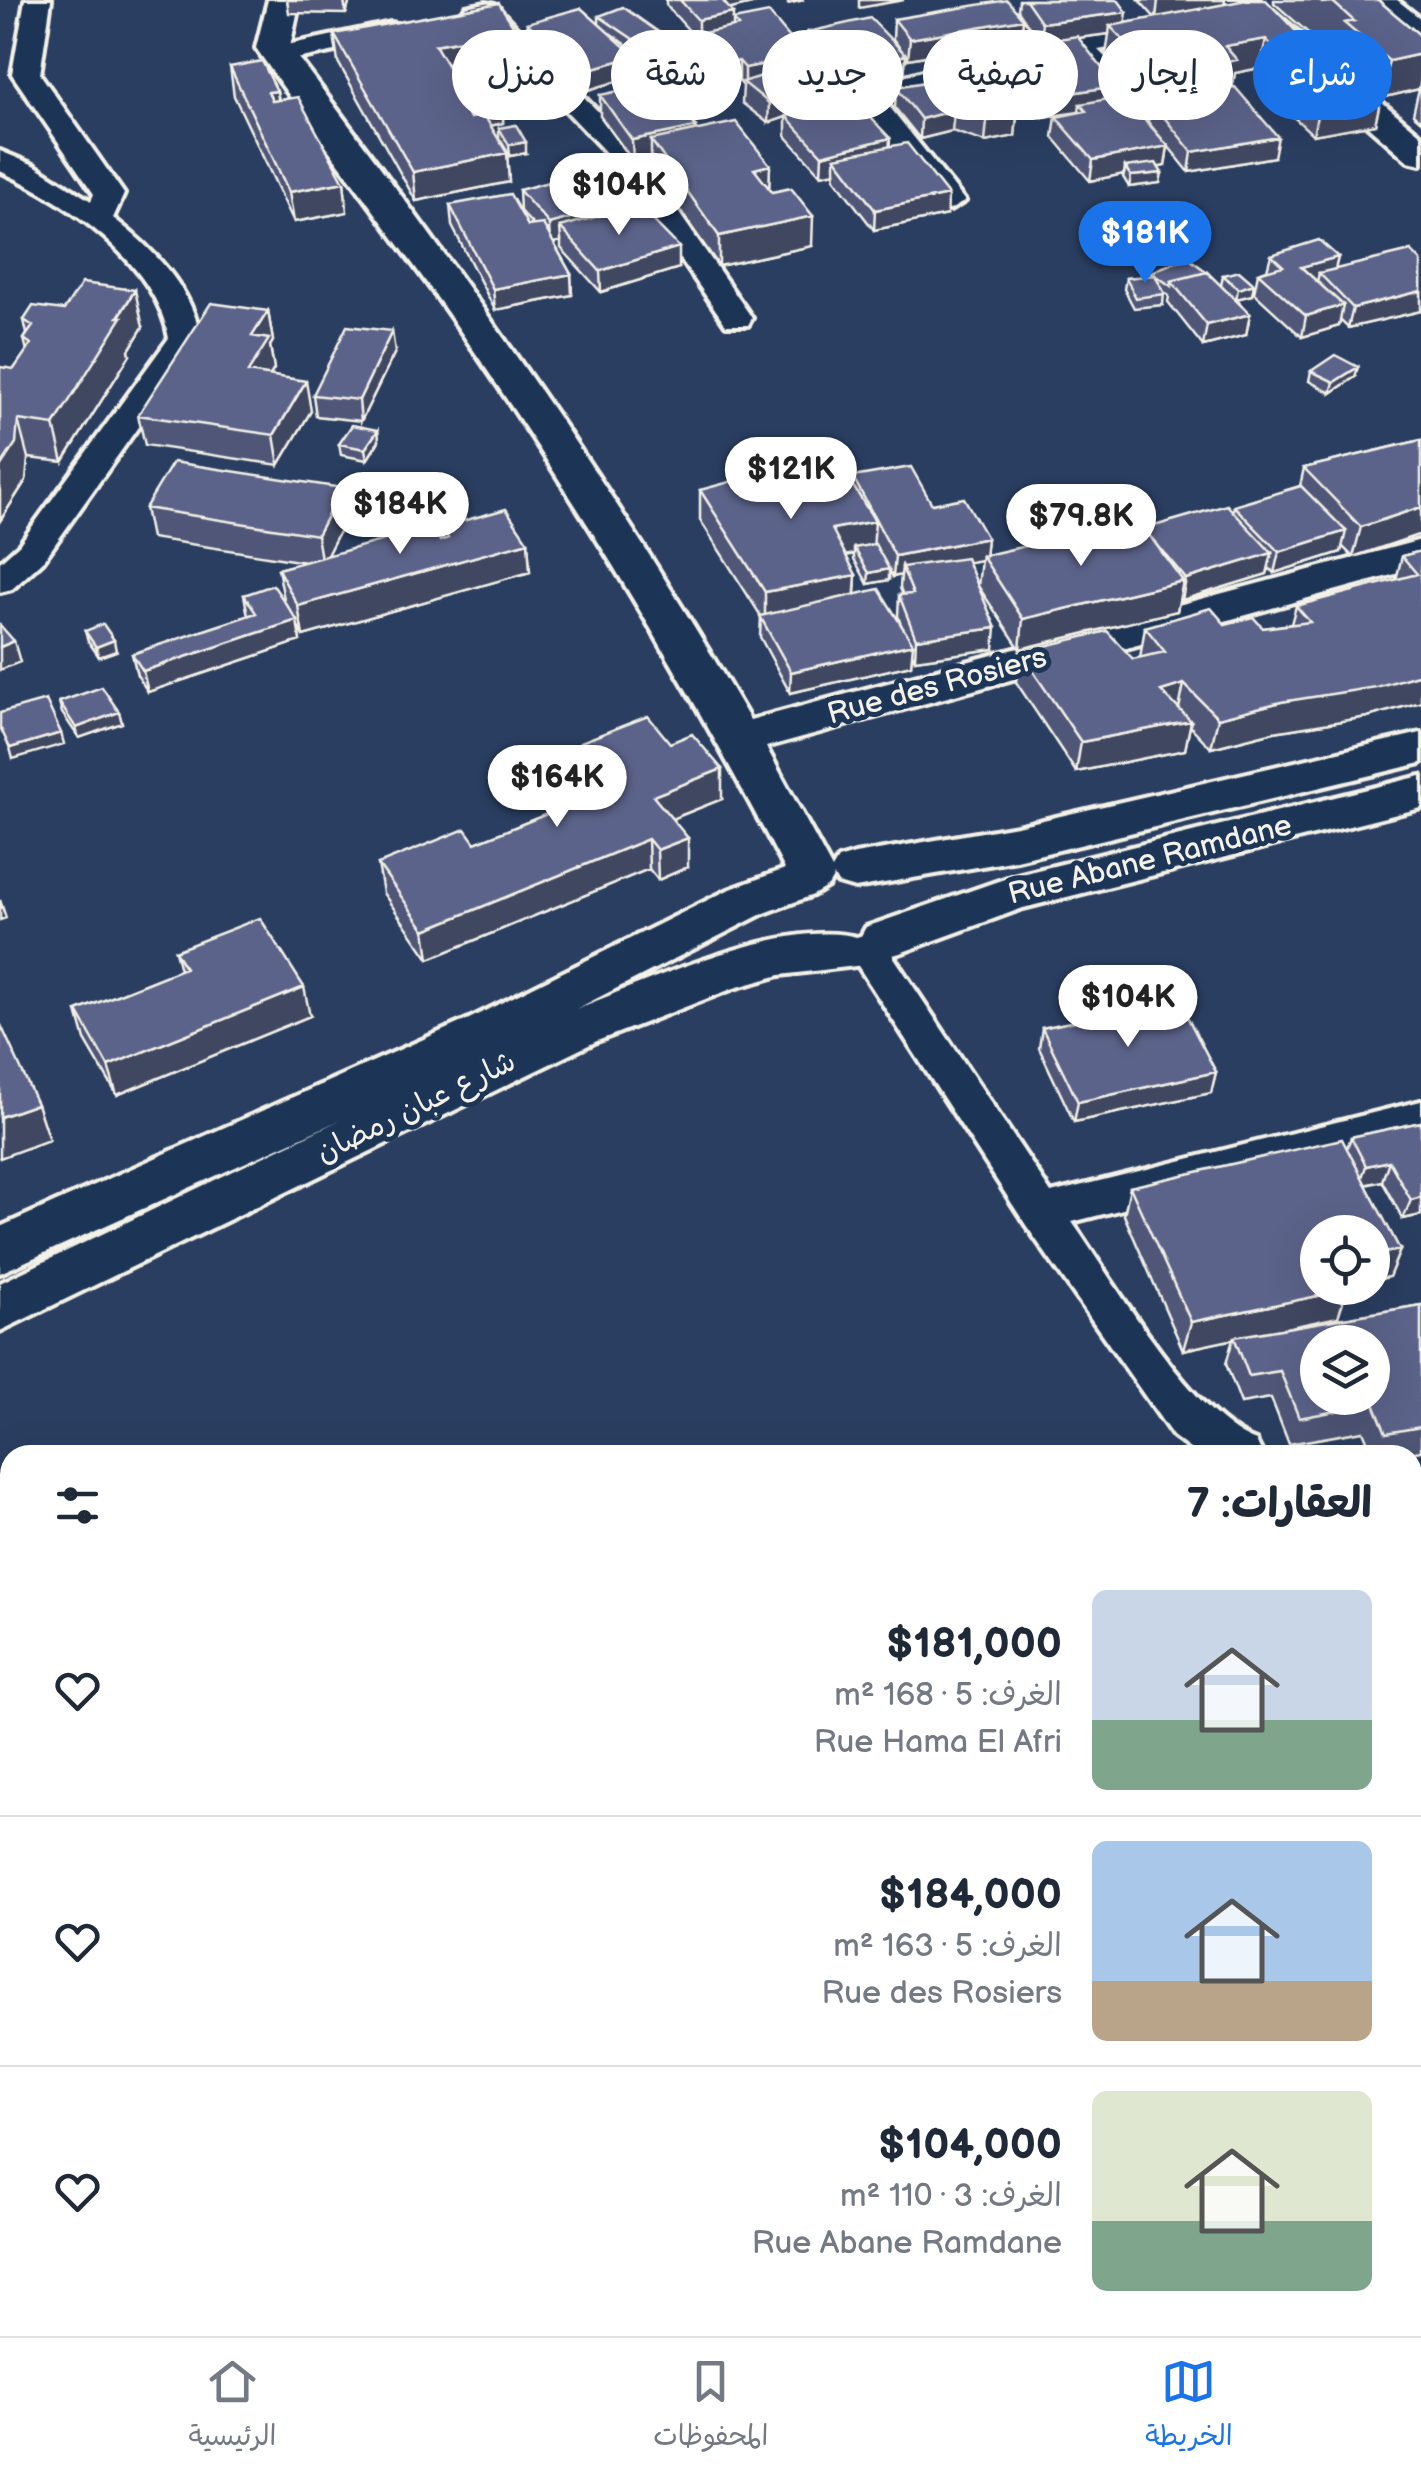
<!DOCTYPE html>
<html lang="ar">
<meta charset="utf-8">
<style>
body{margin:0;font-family:"Balsamiq Sans","Playpen Sans Arabic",sans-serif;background:#f2f2f3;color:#1f2937;direction:rtl;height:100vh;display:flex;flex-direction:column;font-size:38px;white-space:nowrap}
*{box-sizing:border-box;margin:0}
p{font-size:32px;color:#747a83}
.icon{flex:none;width:55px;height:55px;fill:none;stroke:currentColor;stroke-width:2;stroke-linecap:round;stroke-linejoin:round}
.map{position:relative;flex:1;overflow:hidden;direction:ltr}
.panel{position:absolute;left:0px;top:1445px;width:1422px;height:892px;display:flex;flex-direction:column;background:#fff;border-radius:30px 30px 0 0;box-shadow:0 10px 40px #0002;direction:rtl}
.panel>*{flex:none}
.top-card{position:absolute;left:30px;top:30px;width:1362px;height:90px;direction:rtl;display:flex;gap:20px}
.buttons{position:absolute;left:1300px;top:1215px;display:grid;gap:20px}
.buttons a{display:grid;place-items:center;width:90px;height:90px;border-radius:50%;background:#fff;box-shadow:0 10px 40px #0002;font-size:50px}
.price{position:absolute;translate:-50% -85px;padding:0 22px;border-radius:35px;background:#fff;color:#222;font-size:32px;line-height:65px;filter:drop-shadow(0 2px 5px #0008)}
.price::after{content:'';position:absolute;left:50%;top:60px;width:30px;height:22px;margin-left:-15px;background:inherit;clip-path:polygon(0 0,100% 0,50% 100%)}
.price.selected{background:#1a73e8;color:#fff}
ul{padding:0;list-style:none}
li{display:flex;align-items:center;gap:30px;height:250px;padding:0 50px}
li+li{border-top:2px solid #e0e1e3}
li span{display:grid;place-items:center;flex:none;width:280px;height:200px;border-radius:15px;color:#555}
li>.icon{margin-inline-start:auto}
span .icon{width:120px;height:120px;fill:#fffc;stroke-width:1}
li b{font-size:42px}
h2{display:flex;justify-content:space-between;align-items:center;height:120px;padding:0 50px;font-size:42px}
.pill{padding:0 35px;border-radius:45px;background:#fff;box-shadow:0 10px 40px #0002;font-size:35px;line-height:90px}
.pill.selected{background:#1a73e8;color:#fff}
.tab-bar{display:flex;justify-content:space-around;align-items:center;height:140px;border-top:2px solid #e0e1e3;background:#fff;font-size:28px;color:#747a83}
.tab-bar a{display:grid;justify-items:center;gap:5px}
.tab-bar .selected{color:#1a73e8}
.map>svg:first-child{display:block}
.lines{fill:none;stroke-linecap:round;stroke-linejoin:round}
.minor-casing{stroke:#f4f1e8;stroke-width:8}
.tertiary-casing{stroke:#f4f1e8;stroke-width:8}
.minor{fill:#1d3557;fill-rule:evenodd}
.tertiary{fill:#1d3557;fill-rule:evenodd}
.wall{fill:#4f5677;stroke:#f4f1e8;stroke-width:2.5;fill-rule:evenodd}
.shaded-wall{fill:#404661;stroke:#f4f1e8;stroke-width:2.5}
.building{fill:#5c648a;stroke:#f4f1e8;stroke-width:2.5;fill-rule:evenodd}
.labels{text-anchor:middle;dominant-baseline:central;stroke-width:10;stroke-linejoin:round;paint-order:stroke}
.street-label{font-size:30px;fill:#f4f1e8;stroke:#1d3557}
</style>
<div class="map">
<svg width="1421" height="2336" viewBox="0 0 1421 2336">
<rect width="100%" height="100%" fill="#2a3e61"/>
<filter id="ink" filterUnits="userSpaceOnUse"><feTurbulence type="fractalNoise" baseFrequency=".01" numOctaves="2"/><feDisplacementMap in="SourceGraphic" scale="20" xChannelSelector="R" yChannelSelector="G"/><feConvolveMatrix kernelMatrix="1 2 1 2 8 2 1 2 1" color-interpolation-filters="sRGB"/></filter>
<g filter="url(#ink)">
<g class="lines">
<defs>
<path id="minor" d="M25,0H51L40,74L124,194L113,218C153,249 191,287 201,338L43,561L12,589L0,592V562L19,545L169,338C156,262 66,201 0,171V151L34,165L91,201L94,194L12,74Z
M1367,0H1397L1421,19V40L1411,38Z
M486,3L495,5L635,150L752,318L748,325H726L615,162L480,20L466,19L462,13L466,7Z
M1167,21L1177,23L1181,29L1177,35L1098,50L1147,100L1151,106L1147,112H1127L1072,54L986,70L884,100L965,201L950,210L940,207L852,96L856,90L982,54Z
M391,23L401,25L405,31L401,37L278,63L264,55L268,49Z
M867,934L881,938L1051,1193L1421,1101V1133L1072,1222C1113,1280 1192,1418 1256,1441L1263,1455H1198L1173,1436L1026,1225L853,958L847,948L853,938Z
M1412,1472L1421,1474V1514L1412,1513Z
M1412,2070L1421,2073V2148L1412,2144Z
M10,2241V2299L0,2301V2243Z
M1079,2328H1137L1139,2336H1081Z"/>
<path id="tertiary" d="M268,0H300L290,47C455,264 613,485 750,720L1421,540V567L766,747L832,869L838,859L855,854L1017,826L1421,733V763L1017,860L855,888L838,883L834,876L828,886L813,895L762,914L576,1009C646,982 788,916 860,938L866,927L1013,876L1421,776V808L1023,908L900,953L883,958L870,954L864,965L780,975L734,988L597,1041L0,1331V1283L340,1120L0,1273V1227L469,1019L728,890L785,869C691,690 588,517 473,349C404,247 326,150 256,48Z
M1224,0H1260L1421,135V164L1408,161Z"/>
</defs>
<use href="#minor" class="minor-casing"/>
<use href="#tertiary" class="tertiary-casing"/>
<use href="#minor" class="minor"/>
<use href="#tertiary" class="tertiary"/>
</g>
<path class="wall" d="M287,0H350L346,14L289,13Z
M666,0H768L730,9L733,20L805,56L804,74L819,106L797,113L890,146L948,195L947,215L874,230L834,178L835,172L821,175L786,136V117L768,123L742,103L743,86L739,81L712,86L688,56V36L693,35L666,5Z
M1019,0H1118L1125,23L1155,18L1139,0H1225L1224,4L1337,58L1338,50L1325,38L1315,39L1274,3V0H1378L1421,36V121L1413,114L1419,89L1381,98L1375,124L1313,135L1259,85L1262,70L1260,68L1235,73L1232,88L1274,157L1189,172L1168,146L1165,166L1159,167L1160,183L1129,187L1123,177L1124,174L1090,181L1053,137L1056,117L1079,112L1043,117L1006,67L1008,47L1039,42L1018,10ZM1109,34L1106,55L1151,102L1148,122L1162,139L1114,97L1116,86L1078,38Z
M599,16L660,33V43L637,52L610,33L635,76L581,92L528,43L527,23L599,24Z
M894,19H1023L1021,39L908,59L906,55L904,75L842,90L807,53L808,32L903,52L893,39Z
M516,30L517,50L554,80L556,100L503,112V123L490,126L507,153L509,182L416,201L338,62L334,34Z
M230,67L277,91L279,100L344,182L347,212L294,222L234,96Z
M896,87L975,94L1017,116L1015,136L985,142L952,131L920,139L895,108Z
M600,95L696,127V130L770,165L769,188L812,246L719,266L651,169V157L633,161L600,116Z
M499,128L526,153L510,156L499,138Z
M519,190L626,208L679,268L601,292L561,248V241L554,243L571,274L572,295L495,310L452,226L450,205L528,226L533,225L520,211Z
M1271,255L1338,257L1335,269L1421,261V311L1348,328L1340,320L1339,326L1302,337L1254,293L1258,273L1267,270Z
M1151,272L1221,286L1223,275L1254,284L1252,295L1236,299L1250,314L1246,335L1203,346L1168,302L1169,296L1164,292L1163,305L1134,308L1124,289L1126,278L1151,276Z
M268,311L273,341L270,346L274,369L269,376L311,411L279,465L145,445L138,415Z
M24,320L143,327L129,350L130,355L63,462L28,458L26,480L0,521L14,369L27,351L24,339L27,334Z
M395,352L361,421L316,416L313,395Z
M1311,371L1355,377L1331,393L1309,381Z
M378,430L379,441L367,460L341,455L339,444Z
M1421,440L1353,557L1342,546L1341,552L1274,573L1269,568L1267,574L1182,600L1180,597L1177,611L1020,649L978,586L981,560L968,562L994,649L915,660L912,653L911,665L790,693L760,637L761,616L700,520V490L852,485L853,477L932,504L987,538L985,555L1144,529L1233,511L1234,506L1300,486L1304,468ZM854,554V559L868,584L889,580V570L893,577L901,575L900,588L903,595H899L898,616L901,625L855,595L856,575L846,556Z
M145,508L346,518L326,556L440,541L443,540L441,527L528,542L530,572L303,636L298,626L300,641L148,692L137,675L132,654L248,616L244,595L284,599L278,569L305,562L151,538Z
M1421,551V702L1367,717L1274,732L1211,748L1190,726L1185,750L1076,772L1016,682L1020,652L1133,659L1140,658L1145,627L1225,624L1263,628L1291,624L1296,606L1396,580L1402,556Z
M85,631L116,651L99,657L88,641Z
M59,702L119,712L122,723L79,738L62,713Z
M581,742L670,743L722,799L672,819L688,867L658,880L649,869L429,959L383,893L378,864L475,843L600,793L582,772Z
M175,951L310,1016L117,1095L85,1040L77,1011L180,970Z
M1042,1028L1216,1072L1211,1093L1074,1122L1039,1048Z
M1421,1122V1215L1403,1219L1382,1181L1366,1185L1400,1250L1389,1277L1372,1281V1232H1318L1338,1317L1284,1328L1421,1305V1451L1399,1455H1373L1363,1431L1289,1444L1271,1398L1241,1403L1226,1364L1233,1339L1183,1350L1124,1215L1130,1187L1347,1148L1351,1137Z
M1421,1552V1684L1412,1661V1554Z
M393,2328H1009L966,2336H348Z"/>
<path class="shaded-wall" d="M344,0H350L346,14Z
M715,0H768L715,13Z
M788,0H804L788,4Z
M859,0H904L859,8Z
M1158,0H1225L1224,6L1156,18Z
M1127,12L1124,32L1110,26L1109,34L1039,43L1042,23Z
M733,13V33L698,40V20Z
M1023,19L1021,39L908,59L910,39Z
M516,30L518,59L448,64L449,72L435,45Z
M660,33V43L637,52L636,41Z
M1266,39L1260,68L1235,73L1232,89L1152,103L1156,74L1225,46Z
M1421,54V79L1419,89L1381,98L1375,124L1313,135L1319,106L1381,95L1389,61Z
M906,55L904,75L842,90L843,70Z
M635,56V76L581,92L580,72Z
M805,56L804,76L745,84V68Z
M739,61V81L712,86V66Z
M554,80L556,100L503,112V123L480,128L478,107L495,92Z
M819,86V106L768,123L769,103Z
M1116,86L1113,106L1080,104L1079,112L1043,117L1045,97Z
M277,91L281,120L268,92Z
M469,101L471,131L461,103Z
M954,110L952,131L920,139L921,119Z
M1017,116L1015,136L985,142L987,121Z
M696,127V147L651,140V157L633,161L632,140Z
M1278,137L1274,157L1189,172L1192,152Z
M890,138L889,158L835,157V172L821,175L822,155Z
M526,142V153L510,156L509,145Z
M1168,146L1165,166L1129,173L1125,167L1124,174L1090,181L1093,160Z
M507,153L509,182L416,201L413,172Z
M770,165L769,195L754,169Z
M1162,173L1160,183L1129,187L1131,176Z
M344,182L347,212L294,222L289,192Z
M948,195L947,215L874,230L875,210Z
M626,202L627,223L560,227L561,241L550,244L549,224Z
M813,216L812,246L719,266V236Z
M679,247V268L601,292L600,271Z
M1338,257L1333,278L1319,273L1317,282L1301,267Z
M571,274L572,295L495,310L493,289Z
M1254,284L1252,295L1236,299L1238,289Z
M135,290L143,327L129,350L130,355L63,462L54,425Z
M1421,291V311L1348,328L1353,308Z
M1343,305L1339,326L1302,337L1306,316Z
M268,311L273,341L270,346L274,369L253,402L248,372L252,336Z
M1250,314L1246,335L1203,346L1207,325Z
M392,331L395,352L361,421L359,400Z
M1358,367L1355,377L1331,393L1334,382Z
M306,381L311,411L279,465L274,435Z
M18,420L28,458L26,480L0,521V467Z
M378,430L379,441L367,460L365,449Z
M342,488L346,518L322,565L317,535Z
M1421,507V534L1353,557L1361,527Z
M875,521L873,551L854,548V554L831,559L832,529Z
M1346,531L1341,552L1274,573L1279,552Z
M987,538L985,559L982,556L981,560L905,574L902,567L901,575L893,577L895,556Z
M528,542L530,572L303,636L298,606Z
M1272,553L1267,574L1182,600L1186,579Z
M889,569V580L868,584L869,573Z
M856,575L854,605L765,622V592Z
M1183,581L1177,611L1020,649L1023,619Z
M297,620L300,641L148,692L143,671Z
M996,628L994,649L915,660L916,639Z
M114,640L116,651L99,657L96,647Z
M14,641L20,662L0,670V647Z
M913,644L911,665L790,693L791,672Z
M1421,674V702L1367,717L1274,732L1211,748L1218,718L1281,702Z
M1184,684L1178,714L1161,691Z
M119,712L122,723L79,738L76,728Z
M1191,721L1185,750L1076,772L1081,742Z
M61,733L64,744L13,759L10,748Z
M722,769V799L654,826L653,796Z
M688,838V867L658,880L657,850Z
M648,839L649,869L429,959L425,930Z
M0,900L6,918L0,920Z
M304,987L310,1016L117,1095L108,1066Z
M1216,1072L1211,1093L1074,1122L1078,1102Z
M37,1104L49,1140L0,1158V1117Z
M1389,1161L1382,1181L1359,1186L1366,1166Z
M1421,1197V1215L1403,1219L1411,1200Z
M1400,1250L1389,1277L1372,1281V1255Z
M1347,1290L1338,1317L1183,1350L1191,1322Z"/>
<path class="building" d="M680,0H722L733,13L698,20Z
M1007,0L1023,19L910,39L894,19Z
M1026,0H1118L1127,12L1042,23Z
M1246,0H1266L1311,47L1320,44L1382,95L1319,106L1265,56L1279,54L1266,39L1225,46L1237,60L1156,74L1110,26Z
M1319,0H1378L1421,36V54L1389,61L1344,23L1354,21L1333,2L1322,3Z
M499,3L516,30L435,45L469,101L461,103L470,118L484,115L507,153L413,172L334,34Z
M623,7L660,33L636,41L599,16Z
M581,8L635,56L580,72L527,23Z
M769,13L805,56L745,68L739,61L712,66L688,36L738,26L733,20Z
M870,18L906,55L843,70L808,32Z
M1077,36L1116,86L1045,97L1008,47Z
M530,47L554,80L495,92L502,102L478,107L448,64Z
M262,61L277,91L268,92L272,101L298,97L344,182L289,192L230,67Z
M793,66L819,86L769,103L743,82Z
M960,76L975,94L994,90L1017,116L987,121L954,110L921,119L896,87Z
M662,82L696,127L632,140L600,95Z
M1235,87L1278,137L1192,152L1151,101Z
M1124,96L1168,146L1093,160L1056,117L1086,111L1080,104Z
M854,100L890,138L822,155L786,116Z
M736,122L770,165L754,169L772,192L791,188L813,216L719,236L651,140Z
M516,125L526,142L509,145L499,128Z
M907,143L948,195L875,210L835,157Z
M1156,163L1162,173L1131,176L1125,167Z
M596,169L626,202L549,224L519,190Z
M510,194L528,226L543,224L571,274L493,289L450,205Z
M638,205L679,247L600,271L560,227Z
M1319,240L1338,257L1301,267L1343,305L1306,316L1258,273L1283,266L1271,255Z
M1411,251L1421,261V291L1353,308L1319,273Z
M1187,257L1207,272L1171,281V286L1151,272Z
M1239,271L1254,284L1238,289L1223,275Z
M1207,272L1250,314L1207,325L1171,281Z
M1155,275L1165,294L1136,298L1126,278Z
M82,283L135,290L118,317H122L54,425L18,420L16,443L0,467V367L14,369L31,344L24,339L33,326L24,320L33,306L64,310Z
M211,303L268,311L252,336L269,339L248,372L306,381L274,435L138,415Z
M347,326L392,331L359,400L313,395Z
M1335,355L1358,367L1334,382L1311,371Z
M352,425L378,430L365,449L339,444Z
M1421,440V507L1361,527L1304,468Z
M833,454L875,521L832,529L856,575L765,592L700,490Z
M173,462L342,488L317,535L145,508Z
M911,467L932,504L964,498L987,538L895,556L853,477Z
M1301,486L1346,531L1279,552L1234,506Z
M1227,505L1272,553L1186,579L1144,529Z
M506,509L528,542L298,606L278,569L432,527L440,541L448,538L441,527Z
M1138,520L1183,581L1023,619L982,556Z
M875,544L889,569L869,573L854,548Z
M1421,551V674L1376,687L1281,702L1218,718L1184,684L1161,691L1191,721L1081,742L1020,652L1107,631L1133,659L1165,652L1145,627L1211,608L1225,624L1253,617L1263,628L1310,622L1296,606L1417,574L1402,556Z
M966,558L996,628L916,639L899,595L913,594L902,567Z
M273,585L297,620L143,671L132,654L256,613L244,595Z
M879,589L913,644L791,672L760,616Z
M103,624L114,640L96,647L85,631Z
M0,625L14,641L0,647Z
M102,687L119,712L76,728L59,702Z
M46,700L61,733L10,748L0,727V713Z
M648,716L670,743L692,734L722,769L653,796L688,838L657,850L648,839L425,930L378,864L465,829L475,843L617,786L581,742Z
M260,918L304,987L108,1066L77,1011L185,968L175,951Z
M1178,999L1216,1072L1078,1102L1042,1028Z
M0,1023L37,1104L0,1117Z
M1421,1122V1197L1411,1200L1389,1161L1366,1166L1351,1137Z
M1342,1139L1400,1250L1372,1255V1232H1318V1288H1346L1347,1290L1191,1322L1130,1187Z
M1421,1305V1427L1386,1433L1374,1404L1299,1418L1280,1371L1249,1376L1234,1337ZM1318,1342H1372V1398H1318Z
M1421,1552V1611L1412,1588V1554Z
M393,2328H918L874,2336H348Z
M1375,2328H1397L1399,2336H1303L1302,2332Z"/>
</g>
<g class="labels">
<g class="street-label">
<text transform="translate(937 686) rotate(-15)">Rue des Rosiers</text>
<text transform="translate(1150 860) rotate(-14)">Rue Abane Ramdane</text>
<text transform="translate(416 1107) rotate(-26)">شارع عبان رمضان</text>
</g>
</g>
</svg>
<div class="buttons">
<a><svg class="icon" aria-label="locate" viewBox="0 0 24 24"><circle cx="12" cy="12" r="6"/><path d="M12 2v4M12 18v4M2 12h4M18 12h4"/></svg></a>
<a><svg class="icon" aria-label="layers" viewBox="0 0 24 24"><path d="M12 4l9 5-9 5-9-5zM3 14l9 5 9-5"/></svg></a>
</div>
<b class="price" style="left:619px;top:238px">$104K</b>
<b class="price selected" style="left:1145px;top:286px">$181K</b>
<b class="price" style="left:791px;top:522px">$121K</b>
<b class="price" style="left:400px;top:557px">$184K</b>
<b class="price" style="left:1081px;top:569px">$79.8K</b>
<b class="price" style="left:557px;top:830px">$164K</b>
<b class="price" style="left:1128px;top:1050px">$104K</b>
<div class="top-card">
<a class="pill selected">شراء</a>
<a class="pill">إيجار</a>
<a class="pill">تصفية</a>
<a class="pill">جديد</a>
<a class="pill">شقة</a>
<a class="pill">منزل</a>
</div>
<section class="panel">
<h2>العقارات: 7<svg class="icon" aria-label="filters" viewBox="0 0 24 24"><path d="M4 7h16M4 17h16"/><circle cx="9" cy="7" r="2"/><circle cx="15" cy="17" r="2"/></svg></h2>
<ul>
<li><span style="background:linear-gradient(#c9d6e8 65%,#7fa58c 0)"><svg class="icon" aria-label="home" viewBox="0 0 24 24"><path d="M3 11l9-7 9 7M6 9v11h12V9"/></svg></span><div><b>$181,000</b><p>الغرف: 5 · 168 m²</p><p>Rue Hama El Afri</p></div><svg class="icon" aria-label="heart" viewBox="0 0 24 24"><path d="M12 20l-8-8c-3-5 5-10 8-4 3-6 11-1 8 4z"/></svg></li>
<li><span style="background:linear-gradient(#a9c7e8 70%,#b9a48a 0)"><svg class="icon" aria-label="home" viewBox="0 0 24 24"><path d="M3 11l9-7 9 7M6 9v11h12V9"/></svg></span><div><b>$184,000</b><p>الغرف: 5 · 163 m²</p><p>Rue des Rosiers</p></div><svg class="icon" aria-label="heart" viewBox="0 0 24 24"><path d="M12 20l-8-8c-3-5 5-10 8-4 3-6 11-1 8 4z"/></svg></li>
<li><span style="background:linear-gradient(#dfe7d0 65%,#7fa58c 0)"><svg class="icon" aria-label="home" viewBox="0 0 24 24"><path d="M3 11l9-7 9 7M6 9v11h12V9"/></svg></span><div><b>$104,000</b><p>الغرف: 3 · 110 m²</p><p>Rue Abane Ramdane</p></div><svg class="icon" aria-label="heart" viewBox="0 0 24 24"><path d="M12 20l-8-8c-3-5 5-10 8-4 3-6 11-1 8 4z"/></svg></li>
</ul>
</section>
</div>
<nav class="tab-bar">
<a class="selected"><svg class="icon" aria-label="map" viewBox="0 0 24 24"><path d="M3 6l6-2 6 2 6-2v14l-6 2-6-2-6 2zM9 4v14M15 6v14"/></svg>الخريطة</a>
<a><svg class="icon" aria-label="saved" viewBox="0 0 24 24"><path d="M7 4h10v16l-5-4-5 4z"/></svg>المحفوظات</a>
<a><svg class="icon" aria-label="home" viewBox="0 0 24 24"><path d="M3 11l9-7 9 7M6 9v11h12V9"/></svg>الرئيسية</a>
</nav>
